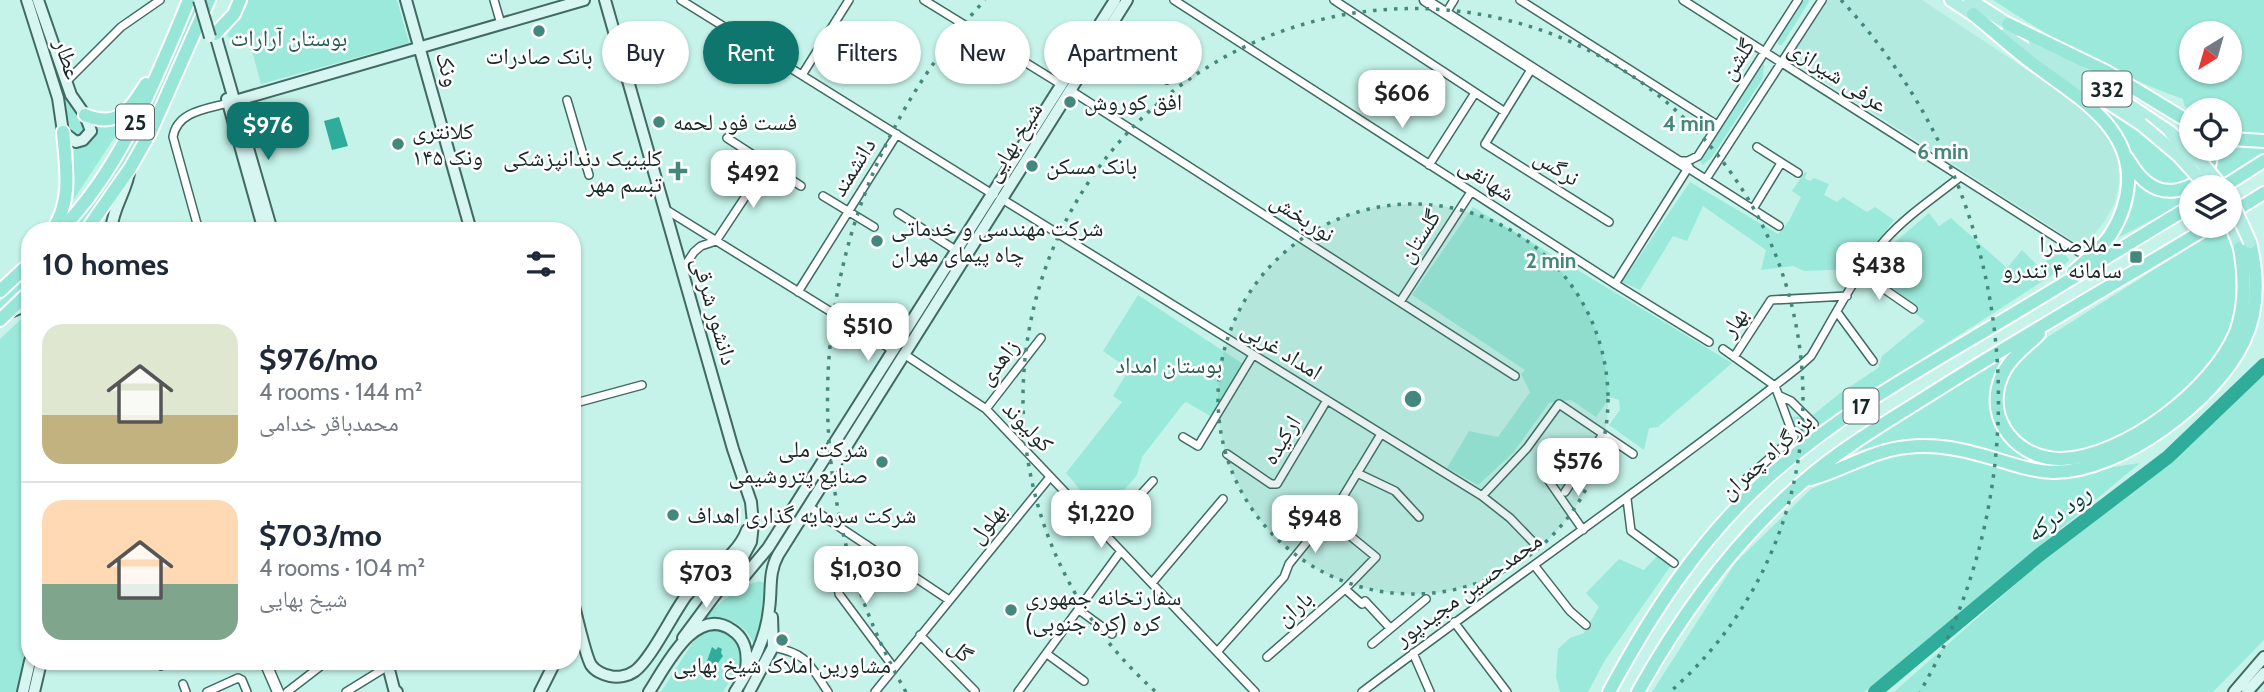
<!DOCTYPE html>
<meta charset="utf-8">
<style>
body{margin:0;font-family:Cabin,"Noto Naskh Arabic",sans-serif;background:#f6f6f7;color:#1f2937;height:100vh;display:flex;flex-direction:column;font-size:26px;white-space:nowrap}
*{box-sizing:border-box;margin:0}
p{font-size:23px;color:#747a83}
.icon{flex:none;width:38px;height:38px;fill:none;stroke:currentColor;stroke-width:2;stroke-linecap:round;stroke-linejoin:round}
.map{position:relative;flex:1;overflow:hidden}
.panel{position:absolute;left:21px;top:222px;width:560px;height:448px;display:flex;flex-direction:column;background:#fff;border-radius:28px;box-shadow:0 2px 5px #0004}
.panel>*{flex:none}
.hud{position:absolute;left:602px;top:21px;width:665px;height:63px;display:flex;gap:14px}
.needle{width:46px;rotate:217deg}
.fabs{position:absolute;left:2179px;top:21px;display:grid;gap:14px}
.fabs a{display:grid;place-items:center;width:63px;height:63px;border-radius:50%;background:#fff;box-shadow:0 2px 5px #0004;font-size:35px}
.price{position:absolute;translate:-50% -60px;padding:0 16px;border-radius:14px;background:#fff;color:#222;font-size:23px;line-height:46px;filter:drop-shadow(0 2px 4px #0008)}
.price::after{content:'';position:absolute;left:50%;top:42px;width:21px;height:16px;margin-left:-10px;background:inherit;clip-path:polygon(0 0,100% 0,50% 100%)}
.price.active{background:#0f766e;color:#fff}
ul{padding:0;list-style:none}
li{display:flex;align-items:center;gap:21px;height:175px;padding:0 21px}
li+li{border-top:2px solid #e0e1e3}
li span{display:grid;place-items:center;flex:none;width:196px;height:140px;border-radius:21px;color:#555}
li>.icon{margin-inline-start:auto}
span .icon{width:84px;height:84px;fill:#fffc;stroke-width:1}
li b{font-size:30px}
h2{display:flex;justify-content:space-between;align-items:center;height:84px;padding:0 21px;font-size:30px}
.chip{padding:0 24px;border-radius:32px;background:#fff;box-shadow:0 2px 5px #0004;font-size:24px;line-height:63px}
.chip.active{background:#0f766e;color:#fff}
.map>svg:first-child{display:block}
.built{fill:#b2eadf}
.green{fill:#9be9da;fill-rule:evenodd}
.water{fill:#30ac9a}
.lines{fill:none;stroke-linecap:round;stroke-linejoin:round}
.river{stroke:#30ac9a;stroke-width:14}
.minor-casing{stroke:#416a63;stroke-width:10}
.tertiary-casing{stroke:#416a63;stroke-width:13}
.secondary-casing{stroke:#416a63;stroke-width:14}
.primary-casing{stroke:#fff;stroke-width:16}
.trunk-casing{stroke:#fff;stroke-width:16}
.minor{stroke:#fff;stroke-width:7}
.tertiary{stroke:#fff;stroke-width:10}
.secondary{stroke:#d8f6f1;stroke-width:10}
.primary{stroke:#b1ece2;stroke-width:12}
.trunk{stroke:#97e6d8;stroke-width:12}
.secondary-bridge-casing{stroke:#416a63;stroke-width:14;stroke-linecap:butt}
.primary-bridge-casing{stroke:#fff;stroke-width:16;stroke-linecap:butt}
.secondary-bridge{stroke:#d8f6f1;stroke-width:10}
.primary-bridge{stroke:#b1ece2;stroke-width:12}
.ring{fill:none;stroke:#44887d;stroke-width:3.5;stroke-dasharray:3.5 7}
.poi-dot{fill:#44887d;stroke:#fff;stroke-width:2.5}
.labels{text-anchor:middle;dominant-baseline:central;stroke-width:5;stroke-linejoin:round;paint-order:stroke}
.shield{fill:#fff;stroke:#5d6967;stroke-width:2}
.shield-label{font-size:21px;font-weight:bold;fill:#172926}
.park-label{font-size:23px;fill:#2a5b53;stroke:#fff}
.poi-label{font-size:23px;fill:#172926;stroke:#fff;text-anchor:start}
.street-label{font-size:23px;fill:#172926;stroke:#fff}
.water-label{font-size:24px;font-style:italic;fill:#043c34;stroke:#fff}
.centre{fill:#44887d;stroke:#fff;stroke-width:3.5}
.ring-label{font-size:21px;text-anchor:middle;font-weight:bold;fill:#44887d;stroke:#fff;stroke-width:5;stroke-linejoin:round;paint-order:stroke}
</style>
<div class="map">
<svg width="2264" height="692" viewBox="0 0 2264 692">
<rect width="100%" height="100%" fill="#c5f3e9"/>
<path class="built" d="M1826,0H1922L2088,110L2107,132L2118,156L2119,183L2115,202L2106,219L2084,248L1788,58Z"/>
<path class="green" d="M195,0H202L167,84L137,144L87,222L78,231H70C128,162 161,82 195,0Z
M245,0H397L409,43L261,84L248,36L232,41L227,35L239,19Z
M1803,0H1810L1782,45H1779L1777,41Z
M1993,0H2264V136L2230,133V110L2191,112L2184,105L2183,99C2114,75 2054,40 1993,0ZM2191,33H2230V72H2191Z
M1764,62L1763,78L1712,157L1703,165L1699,160Z
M2036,63C2092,97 2149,129 2194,177L2181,185L2161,186L2140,173L2120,135Z
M57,71L70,104L87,129L82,137L72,135Z
M126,120L74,199V146C89,147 93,139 98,124H116Z
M2230,142L2264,144V154L2225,182L2213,166V149H2230Z
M2129,169L2135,179L2191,190V199L2114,240Z
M1805,172L1807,173L1804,178L1810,181L1814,178L1829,184L1824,195L1837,202L1843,197L1867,212L1875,207L1894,220L1857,269L1804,271L1793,266L1761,270L1766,250L1703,206L1687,241L1673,236L1640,290L1622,282L1690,182L1778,234L1789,221L1801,197L1792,191Z
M1473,207L1732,363L1658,427L1649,428L1644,450L1609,425L1620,410L1619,400L1610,397L1596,417L1571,400L1549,403L1513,453L1478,485L1447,468L1469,431L1498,437L1530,392L1521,374L1525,370L1412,295Z
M1929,213L1939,226L1951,218L2007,268L2022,250L2038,266L2063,250L2069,260L2057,272L1843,410L1799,442L1792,417L1813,415L1839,394L1878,368L1882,356L1925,321L1915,313L1918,308L1873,272L1888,248Z
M2223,226H2228L2232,233C2237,266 2243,296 2233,328C2214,385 2109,460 2048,455C2043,454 2039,451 2034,448C2013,437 2005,428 2003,404C2002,399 2000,392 2001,388C2004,372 2018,359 2029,349Z
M30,273V280L0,310V302Z
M1138,295L1243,364L1212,417L1186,402L1183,404L1142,457L1137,475L1102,516L1066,473L1122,402L1113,396L1129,369L1103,351Z
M30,311V641L18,692H0V339Z
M2006,358L1992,399L2028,457L2044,464C2019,460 1995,450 1970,444C1928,434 1889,439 1848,455L1872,436Z
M2264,361V640L2213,692H1894L2233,391Z
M1936,452L2047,477L2140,463L1864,692H1652L1735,563L1811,489L1882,456Z
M1658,555L1672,564L1605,660L1588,692H1560L1556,677L1558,649L1570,638L1584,633L1599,607L1586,593L1619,559L1644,570Z
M759,581L764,583L766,588L760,629L754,644C745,623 726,615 703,621C718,603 735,588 759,581Z
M711,631C729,631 744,644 740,663C737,673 728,683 723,692H661L695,639L700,634Z"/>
<path class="water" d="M339,117L348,146L332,150L324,121Z
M712,647L716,650L718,647L722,649L721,653L723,656L715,667L707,661Z"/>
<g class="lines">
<path class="river" d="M1875,692L2038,556L2168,457L2264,365"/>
<defs>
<path id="minor" d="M494,0L501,24
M681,0L994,195
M924,0L1062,85
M1174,0L1615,284L1709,342
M1334,0L1505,112
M1520,0L1717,125
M1683,0L2079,252
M1446,13L1454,0
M1102,40L1167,80
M1532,68L1485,144L1609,222
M802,75L849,0
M66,82L121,27L160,0
M1070,90L1515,376
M567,100L589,175
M727,138L801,186
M1757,147L1798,173
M1679,161H1688L1698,156L1798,0
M1429,165L1475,93
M1706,179L1822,0
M823,196L874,227
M1002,199L1482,496L1510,518L1535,544
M665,209L894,351
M1753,209L1781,163
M898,213L957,251
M199,231L173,137C177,111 207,109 228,103
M682,270L694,252L701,246L716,241L767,164
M1861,273L1913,309
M1615,284L1688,168L1779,226
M798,292L897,134
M1400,302L1471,192
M1837,312L1873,361
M1723,349L1775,386L1794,437L1746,479
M904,354L986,409L1255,692
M1734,357L1771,300L1847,296
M1780,396L1791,401L1814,424
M572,404L642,385
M986,409L1041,338
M1183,437L1198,446L1253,355
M1227,454L1271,484H1277L1327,400
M1357,473L1395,491L1419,517
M1549,481L1583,530
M1565,492L1603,434
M1482,496L1527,448L1559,404L1633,454
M1627,499L1631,531L1674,563
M808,506L949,600
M1105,534L1153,481
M867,545L838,583L839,594L894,668
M1534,565L1570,611L1586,625
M1152,583L1223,499
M1345,589L1362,604L1365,601L1390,628
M1079,610L1112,634
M1454,622L1507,692
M920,635L975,691
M1372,644L1426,599
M773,647C808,654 809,664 828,692
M1217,652L1284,577L1289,564L1341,500L1381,434
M1413,653L1430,692
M1047,654L1084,681
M1267,657L1345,589L1376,557L1327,517
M160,662L161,666
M183,684L186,692
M207,692L238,678L242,680L247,692
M287,692L326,662
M346,692L388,666
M875,692L1050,477
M1018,692L1121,551
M1362,692C1507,582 1657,479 1800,366L1811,356C1834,317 1855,275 1885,240C1906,216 1935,197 1960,177"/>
<path id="tertiary" d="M1425,0L1688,168
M265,662L278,692"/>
<path id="secondary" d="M27,0L58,98L63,132L76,142L83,140L91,131L85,115L71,95L38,0
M406,0L471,231
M605,0L733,449L751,502L753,524L751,542L743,557L683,638
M215,34L272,231
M227,99L264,231
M228,103L584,0
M111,231C113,206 127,192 130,168
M10,312L30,304
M721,586L743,578L768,548L1115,0
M572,598C576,613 585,655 591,665C595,671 604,675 610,676C618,678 628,676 635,671C651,659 672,615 686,596C705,573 737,558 747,530
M387,662L394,689L397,692
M23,692L30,661
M34,692L41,662
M540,692L555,662
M649,692C665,668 695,604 732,630C746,639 748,653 746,669
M735,692C751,667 766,640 769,609C772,590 768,573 778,555L1127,0
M749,692L773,647L772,617
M2234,692L2264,657
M2247,692L2264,673"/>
<path id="primary" d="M1951,0L1980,19
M1970,0L2017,30
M2004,35L2141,124
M2035,42L2171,133
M2230,221L2240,248"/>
<path id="trunk" d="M1973,14C1994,31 2014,50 2036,66C2076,96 2131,126 2128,183C2127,202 2121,218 2111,234C2102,248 2086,260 2073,272
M2008,24L2107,72L2191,123
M215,34L234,14L240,0
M85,115C119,129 130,109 146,84
M2230,139L2264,141
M2127,158C2135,171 2143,183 2158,189C2183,197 2216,177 2210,149
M2223,187L2264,161
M2230,214L2264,193
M52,231C73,200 66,167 63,132
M60,231C122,167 155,81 189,0
M86,231L130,168L150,133L209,0
M0,291L30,263
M0,320L30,291
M2039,334C2025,348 2008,359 2001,378C1984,421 2019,460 2062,459C2124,457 2213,389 2236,332C2246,305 2245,276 2240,248
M1811,479C1844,470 1873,450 1907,447C1932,444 1957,448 1981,455C2004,461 2028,471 2053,472C2120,473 2217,400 2244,341C2259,310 2258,275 2250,242
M1609,692C1651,614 1699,540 1765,480C1832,419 1910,375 1988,329C2056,289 2123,247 2191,206
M1638,692C1682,613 1736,539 1805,480C1841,449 1883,424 1923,399C2017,339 2115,284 2210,226"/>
</defs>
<use href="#minor" class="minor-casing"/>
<use href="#tertiary" class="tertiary-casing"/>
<use href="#secondary" class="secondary-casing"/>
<use href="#primary" class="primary-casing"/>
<use href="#trunk" class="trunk-casing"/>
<use href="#minor" class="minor"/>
<use href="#tertiary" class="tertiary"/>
<use href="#secondary" class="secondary"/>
<use href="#primary" class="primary"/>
<use href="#trunk" class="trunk"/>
<defs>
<path id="secondary-bridge" d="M199,0L210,37"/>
<path id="primary-bridge" d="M2141,124L2179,156L2207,187
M2171,133L2201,162L2222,187
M2230,198L2250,242"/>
</defs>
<use href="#secondary-bridge" class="secondary-bridge-casing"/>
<use href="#primary-bridge" class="primary-bridge-casing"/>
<use href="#secondary-bridge" class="secondary-bridge"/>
<use href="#primary-bridge" class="primary-bridge"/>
</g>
<circle cx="1413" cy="399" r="195" fill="#44887d" fill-opacity=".12"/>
<g class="ring">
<circle cx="1413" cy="399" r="195"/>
<path d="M1155 691A390 390 0 1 1 1671 691"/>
<path d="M906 692A585 585 0 0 1 985 0M1841 0A585 585 0 0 1 1920 692"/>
</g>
<g class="poi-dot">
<circle cx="539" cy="31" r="7"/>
<circle cx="1070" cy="102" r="7"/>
<circle cx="659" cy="122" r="7"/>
<circle cx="398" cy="144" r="7"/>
<circle cx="1032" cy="166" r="7"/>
<path d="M674.5 160.5h7v7h7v7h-7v7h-7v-7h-7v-7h7z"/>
<circle cx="877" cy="241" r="7"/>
<rect x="2129" y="250" width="14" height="14" rx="3.5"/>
<circle cx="882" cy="462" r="7"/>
<circle cx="673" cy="515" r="7"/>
<circle cx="1011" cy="610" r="7"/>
<circle cx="782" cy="640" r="7"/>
</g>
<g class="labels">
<g class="shield">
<rect x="2082.5" y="71.5" width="49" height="35" rx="5"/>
<rect x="116" y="104.5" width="38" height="35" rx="5"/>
<rect x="1843.5" y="388.5" width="35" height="35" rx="5"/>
</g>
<g class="shield-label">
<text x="2107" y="89">332</text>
<text x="135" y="122">25</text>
<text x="1861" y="406">17</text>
</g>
<g class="park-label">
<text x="289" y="38">بوستان آرارات</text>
<text x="1169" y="365">بوستان امداد</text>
</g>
<g class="poi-label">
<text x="539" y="56" text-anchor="middle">بانک صادرات</text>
<text x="1084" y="102">افق کوروش</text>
<text x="673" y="122">فست فود لحمه</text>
<text x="412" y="131">کلانتری<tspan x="412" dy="26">۱۴۵ ونک</tspan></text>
<text x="662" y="158" text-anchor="end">کلینیک دندانپزشکی<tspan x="662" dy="26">تبسم مهر</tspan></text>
<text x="1046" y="166">بانک مسکن</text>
<text x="891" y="228">شرکت مهندسی و خدماتی<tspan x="891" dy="26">چاه پیمای مهران</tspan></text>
<text x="2122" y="244" text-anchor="end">ملاصدرا -<tspan x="2122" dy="26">سامانه ۴ تندرو</tspan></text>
<text x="868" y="449" text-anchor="end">شرکت ملی<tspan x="868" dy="26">صنایع پتروشیمی</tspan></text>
<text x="687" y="515">شرکت سرمایه گذاری اهداف</text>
<text x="1025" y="597">سفارتخانه جمهوری<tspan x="1025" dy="26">کره (کره جنوبی)</tspan></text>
<text x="782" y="665" text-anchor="middle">مشاورین املاک شیخ بهایی</text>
</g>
<g class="street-label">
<text transform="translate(68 59) rotate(72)">عطار</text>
<text transform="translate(1737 59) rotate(-57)">گلشن</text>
<text transform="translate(448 69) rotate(74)">ونک</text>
<text transform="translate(1838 76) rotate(33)">عرفی شیرازی</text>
<text transform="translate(1013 142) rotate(-58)">شیخ بهایی</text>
<text transform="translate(853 167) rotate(-58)">دانشمند</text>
<text transform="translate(1557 167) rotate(32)">نرگس</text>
<text transform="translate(1487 179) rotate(33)">شهانقی</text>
<text transform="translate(1303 217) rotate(33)">نوربخش</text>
<text transform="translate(1419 236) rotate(-57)">گلستان</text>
<text transform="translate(715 311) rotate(74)">دانشور شرقی</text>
<text transform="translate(1734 322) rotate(-57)">بهار</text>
<text transform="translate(1282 350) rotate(32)">امداد غربی</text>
<text transform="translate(998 362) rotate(-52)">زاهدی</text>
<text transform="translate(1028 426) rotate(46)">کولیوند</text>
<text transform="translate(1281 440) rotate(-59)">ارکیده</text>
<text transform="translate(1766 456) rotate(-42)">بزرگراه چمران</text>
<text transform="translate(987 523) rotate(-51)">بهلول</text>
<text transform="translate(1468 589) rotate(-36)">محمدحسین مجیدپور</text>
<text transform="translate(1294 608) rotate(-41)">باران</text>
<text transform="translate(961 650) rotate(46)">گل</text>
</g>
<g class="water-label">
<text transform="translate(2058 513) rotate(-38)">رود درکه</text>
</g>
</g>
<circle cx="1413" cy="399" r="10" class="centre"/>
<g class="ring-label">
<text x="1689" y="131">4 min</text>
<text x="1943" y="159">6 min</text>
<text x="1551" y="268">2 min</text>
</g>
</svg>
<div class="fabs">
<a><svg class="needle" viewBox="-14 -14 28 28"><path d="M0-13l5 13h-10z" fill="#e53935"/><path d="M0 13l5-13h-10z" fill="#747a83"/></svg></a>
<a><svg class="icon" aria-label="locate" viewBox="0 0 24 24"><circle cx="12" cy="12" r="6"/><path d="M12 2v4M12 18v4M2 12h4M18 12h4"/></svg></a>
<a><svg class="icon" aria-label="layers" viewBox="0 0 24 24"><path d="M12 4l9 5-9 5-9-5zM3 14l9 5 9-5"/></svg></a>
</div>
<b class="price" style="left:1402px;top:130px">$606</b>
<b class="price active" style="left:268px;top:162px">$976</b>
<b class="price" style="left:753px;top:210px">$492</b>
<b class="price" style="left:1879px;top:302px">$438</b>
<b class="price" style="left:868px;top:363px">$510</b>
<b class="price" style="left:1578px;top:498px">$576</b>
<b class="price" style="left:1101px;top:550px">$1,220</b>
<b class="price" style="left:1315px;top:555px">$948</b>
<b class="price" style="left:866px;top:606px">$1,030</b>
<b class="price" style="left:706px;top:610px">$703</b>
<div class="hud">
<a class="chip">Buy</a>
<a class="chip active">Rent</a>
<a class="chip">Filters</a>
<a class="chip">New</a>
<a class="chip">Apartment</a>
</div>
<section class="panel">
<h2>10 homes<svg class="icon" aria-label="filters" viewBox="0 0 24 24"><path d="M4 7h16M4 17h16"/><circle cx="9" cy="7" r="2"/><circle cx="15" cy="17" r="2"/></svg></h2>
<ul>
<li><span style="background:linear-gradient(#dfe7d0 65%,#c2b280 0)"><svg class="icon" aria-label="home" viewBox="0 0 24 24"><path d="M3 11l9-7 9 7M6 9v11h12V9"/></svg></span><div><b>$976/mo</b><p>4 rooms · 144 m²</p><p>محمدباقر خدامی</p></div></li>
<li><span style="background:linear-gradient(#ffd9b3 60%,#7fa58c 0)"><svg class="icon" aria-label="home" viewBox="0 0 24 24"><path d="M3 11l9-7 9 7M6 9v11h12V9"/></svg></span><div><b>$703/mo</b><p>4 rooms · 104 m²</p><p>شیخ بهایی</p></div></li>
</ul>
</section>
</div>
